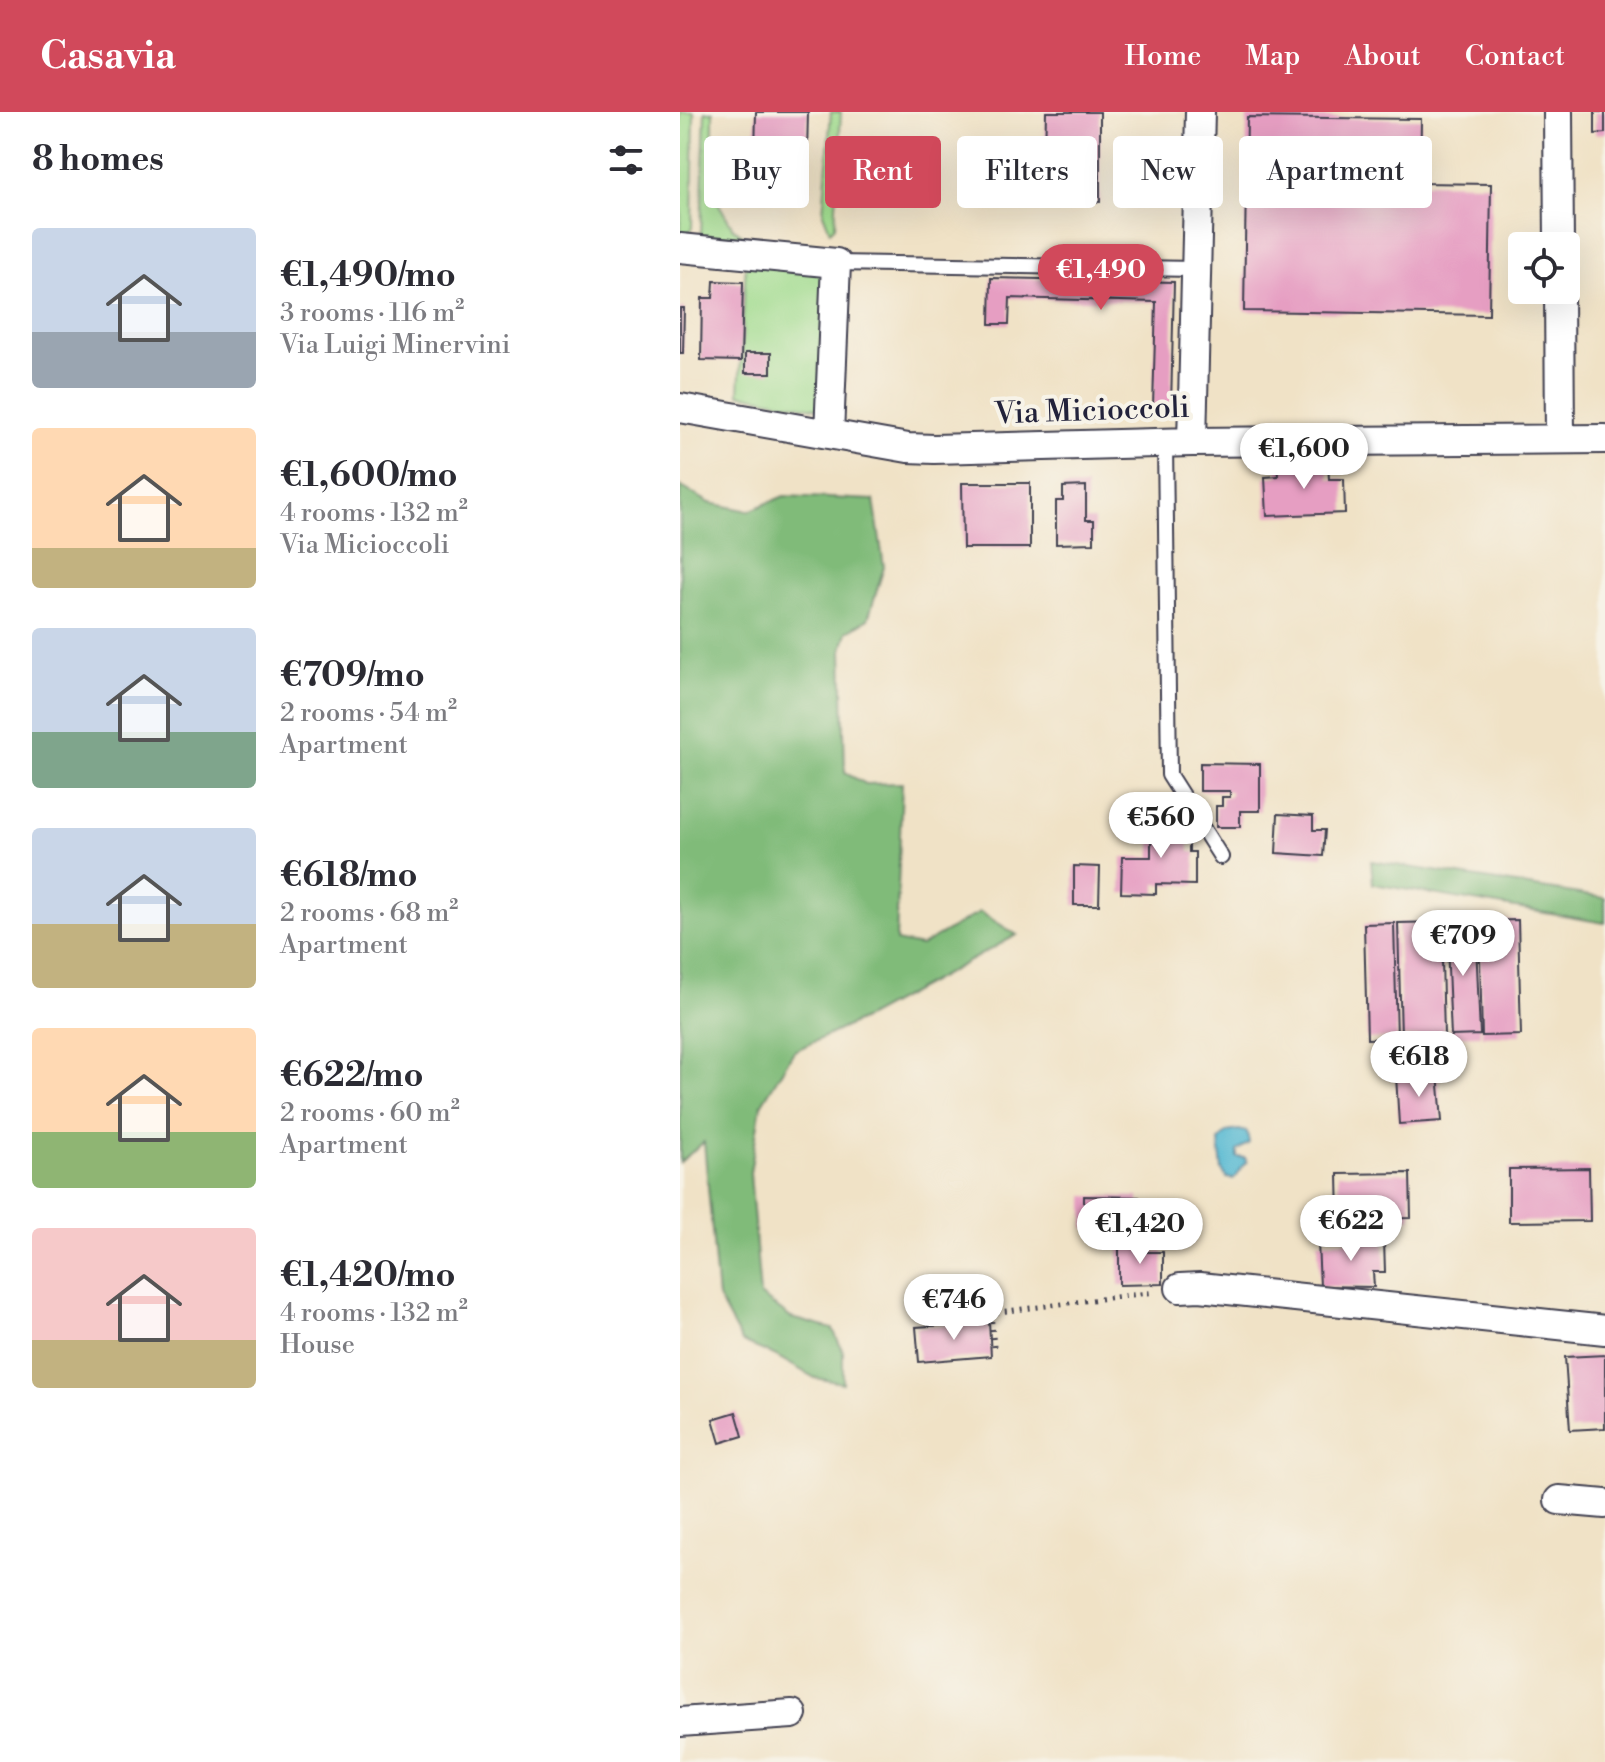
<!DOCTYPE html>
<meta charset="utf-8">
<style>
body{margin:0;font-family:"Libre Bodoni",serif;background:#f2f2f3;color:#2b2b33;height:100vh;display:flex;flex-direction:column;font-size:30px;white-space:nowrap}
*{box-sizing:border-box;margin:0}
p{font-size:26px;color:#7c7c81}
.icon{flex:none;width:44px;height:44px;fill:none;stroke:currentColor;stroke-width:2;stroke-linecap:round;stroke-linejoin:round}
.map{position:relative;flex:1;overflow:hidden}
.panel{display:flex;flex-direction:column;background:#fff;width:680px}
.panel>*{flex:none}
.top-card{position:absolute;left:24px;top:24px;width:760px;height:72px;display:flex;gap:16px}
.controls{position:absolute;left:828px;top:120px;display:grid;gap:16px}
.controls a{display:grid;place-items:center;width:72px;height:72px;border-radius:8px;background:#fff;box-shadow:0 8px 32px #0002;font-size:40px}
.price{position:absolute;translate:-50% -68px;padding:0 18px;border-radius:28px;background:#fff;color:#222;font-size:26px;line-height:52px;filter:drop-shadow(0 2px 4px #0008)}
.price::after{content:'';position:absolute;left:50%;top:48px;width:24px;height:18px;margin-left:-12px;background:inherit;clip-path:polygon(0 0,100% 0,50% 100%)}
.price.active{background:#d1495b;color:#fff}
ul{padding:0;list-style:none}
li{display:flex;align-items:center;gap:24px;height:200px;padding:0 32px}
li span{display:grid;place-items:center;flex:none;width:224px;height:160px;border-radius:8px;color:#555}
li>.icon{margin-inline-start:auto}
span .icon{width:96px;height:96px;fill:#fffc;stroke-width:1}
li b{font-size:34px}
h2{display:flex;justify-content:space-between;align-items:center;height:96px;padding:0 32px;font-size:34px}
.tag{padding:0 28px;border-radius:8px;background:#fff;box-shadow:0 8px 32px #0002;font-size:28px;line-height:72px}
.tag.active{background:#d1495b;color:#fff}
header{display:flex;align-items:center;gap:48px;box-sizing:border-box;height:112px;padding:0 40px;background:#d1495b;color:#fff}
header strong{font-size:38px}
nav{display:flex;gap:44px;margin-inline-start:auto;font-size:28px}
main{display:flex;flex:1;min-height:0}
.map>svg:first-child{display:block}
.green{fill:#a0db8e;stroke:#617e64;stroke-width:2}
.forest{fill:#80bb79;stroke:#516e5a;stroke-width:2}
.water{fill:#53b8d1;stroke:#3a6d86;stroke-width:2}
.building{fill:#e69ec2}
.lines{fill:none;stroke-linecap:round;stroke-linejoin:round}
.lane-casing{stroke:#413f50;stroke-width:18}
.street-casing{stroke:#413f50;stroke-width:32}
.path{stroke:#413f50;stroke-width:5;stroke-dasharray:2 6;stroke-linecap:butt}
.lane{stroke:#fff;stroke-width:14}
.street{stroke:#fff;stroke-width:28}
.labels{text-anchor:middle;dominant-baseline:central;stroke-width:8;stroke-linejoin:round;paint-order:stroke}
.street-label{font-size:30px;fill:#22223b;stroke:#f7f3e8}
</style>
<header>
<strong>Casavia</strong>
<nav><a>Home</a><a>Map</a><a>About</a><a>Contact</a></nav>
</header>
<main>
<section class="panel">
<h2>8 homes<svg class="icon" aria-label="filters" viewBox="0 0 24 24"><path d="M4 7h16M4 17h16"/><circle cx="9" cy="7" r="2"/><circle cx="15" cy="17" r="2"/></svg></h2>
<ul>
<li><span style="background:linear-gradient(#c9d6e8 65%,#9aa5b1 0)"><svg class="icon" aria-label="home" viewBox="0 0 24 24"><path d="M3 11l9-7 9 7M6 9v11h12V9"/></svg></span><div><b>€1,490/mo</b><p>3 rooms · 116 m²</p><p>Via Luigi Minervini</p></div></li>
<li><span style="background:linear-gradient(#ffd9b3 75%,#c2b280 0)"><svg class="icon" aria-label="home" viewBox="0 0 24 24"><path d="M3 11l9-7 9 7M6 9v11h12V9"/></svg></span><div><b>€1,600/mo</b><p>4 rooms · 132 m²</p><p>Via Micioccoli</p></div></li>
<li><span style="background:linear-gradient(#c9d6e8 65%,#7fa58c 0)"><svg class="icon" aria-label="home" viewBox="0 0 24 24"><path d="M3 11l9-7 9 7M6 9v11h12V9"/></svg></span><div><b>€709/mo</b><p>2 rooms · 54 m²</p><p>Apartment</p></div></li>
<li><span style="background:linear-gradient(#c9d6e8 60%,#c2b280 0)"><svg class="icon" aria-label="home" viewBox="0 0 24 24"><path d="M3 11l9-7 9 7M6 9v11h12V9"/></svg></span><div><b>€618/mo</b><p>2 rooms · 68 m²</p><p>Apartment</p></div></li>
<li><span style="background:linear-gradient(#ffd9b3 65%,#8fb573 0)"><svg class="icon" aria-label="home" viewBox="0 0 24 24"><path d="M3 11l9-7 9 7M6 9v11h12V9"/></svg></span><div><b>€622/mo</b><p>2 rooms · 60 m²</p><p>Apartment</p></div></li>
<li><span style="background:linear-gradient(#f6c9c9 70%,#c2b280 0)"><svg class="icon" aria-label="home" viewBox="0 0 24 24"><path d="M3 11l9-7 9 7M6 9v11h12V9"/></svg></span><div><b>€1,420/mo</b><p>4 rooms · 132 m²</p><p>House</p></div></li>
</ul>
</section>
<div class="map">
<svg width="925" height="1650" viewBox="0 0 925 1650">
<rect width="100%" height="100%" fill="#f7f3e8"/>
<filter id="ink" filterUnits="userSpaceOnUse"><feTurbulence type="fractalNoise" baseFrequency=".0125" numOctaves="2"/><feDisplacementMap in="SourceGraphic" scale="16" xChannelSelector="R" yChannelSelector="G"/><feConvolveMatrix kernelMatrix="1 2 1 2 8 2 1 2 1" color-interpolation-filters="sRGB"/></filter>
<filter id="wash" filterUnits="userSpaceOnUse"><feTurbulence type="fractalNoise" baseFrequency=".006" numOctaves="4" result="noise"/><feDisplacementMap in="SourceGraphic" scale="32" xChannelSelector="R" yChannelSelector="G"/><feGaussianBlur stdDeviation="1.8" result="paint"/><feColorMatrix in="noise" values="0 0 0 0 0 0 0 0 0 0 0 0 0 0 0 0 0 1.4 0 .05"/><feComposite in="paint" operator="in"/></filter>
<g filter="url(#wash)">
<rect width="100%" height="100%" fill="#f0e2c6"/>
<path class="green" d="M0,0H14L12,116L1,129Z
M25,0H33V82L53,116L68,127L140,133L142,141L21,125Z
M151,0H161L155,114L150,119L143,101Z
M66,149L150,156L145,298L59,282Z"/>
<path class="forest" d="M0,374L30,391L69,399L104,384L194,388L204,455L188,507L167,520L162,538L165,661L186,672L222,671L216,829L241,834L300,800L337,823L185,906L114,939L81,993L70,1061L80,1183L111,1206L153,1217L163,1240V1271L135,1266L94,1243L62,1230L38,1186L24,1030L0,1050Z
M691,749L925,786V811L693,772Z"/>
<path class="water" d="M559,1018L567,1020L569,1031L557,1039V1045L565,1046L567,1050C560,1054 560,1063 553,1067L547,1066L542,1058L539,1029L547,1020Z"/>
<g id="blocks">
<path class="building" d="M76,0H128L126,85L74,84Z
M366,0H420V90L364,88Z
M915,0H925V21L915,22Z
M567,5L741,7L740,71L811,72L809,203L564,199Z
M311,166L494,170L491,295H473L476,190L330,186L329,212H310Z
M34,169L63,170L61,249L21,248L22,186H33Z
M0,196H4L3,241H0Z
M65,241H91V261H65Z
M648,352L649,367H664L665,401L587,404L585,365L598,364L597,353Z
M282,371H350V436H283Z
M406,374V408H414V431L376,432V389H383V375Z
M520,651L580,652V699H560V715H536V694H542V685H550V679H520Z
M598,702L633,704V718H645L643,744L596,741Z
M471,706L509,707V740H515V773L476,772V782L441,781L442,745H471Z
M394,754L420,755L419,793H394Z
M795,808L800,923L771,924L766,810Z
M838,808L841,923L802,924L799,809Z
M761,810L764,924L721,925L718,811Z
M714,811L717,926L687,927L684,812Z
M758,961L762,1009L719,1012L716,964Z
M909,1056L910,1109L829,1110V1057Z
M730,1061L731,1106L659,1107L658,1062Z
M404,1084L459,1085V1116H404Z
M704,1128L705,1160H693L694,1175L640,1174L638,1130Z
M439,1133H464V1140H483V1172L439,1173Z
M309,1210L311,1244L239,1250L236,1215Z
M925,1243V1316L890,1318L885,1245Z
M56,1300L63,1324L40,1331L33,1307Z"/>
</g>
</g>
<g filter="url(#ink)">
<use href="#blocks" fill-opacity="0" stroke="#413f50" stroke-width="2"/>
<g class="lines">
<defs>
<path id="lane" d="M156,151L515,157
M485,331L489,663L541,745"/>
<path id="street" d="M878,0L879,134
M0,136L156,151L149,322
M879,178L880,327
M0,296L228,336L254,337L512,330L925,327
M512,330L520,0
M500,1176L520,1175L925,1218
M879,1388L925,1392
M0,1610L112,1602"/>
</defs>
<use href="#lane" class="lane-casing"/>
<use href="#street" class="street-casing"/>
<path class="path" d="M314,1235L311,1201L475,1180"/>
<use href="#lane" class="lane"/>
<use href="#street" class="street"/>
</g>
</g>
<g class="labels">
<g class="street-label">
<text transform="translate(412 299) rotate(-2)">Via Micioccoli</text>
</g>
</g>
</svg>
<div class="controls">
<a><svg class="icon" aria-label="locate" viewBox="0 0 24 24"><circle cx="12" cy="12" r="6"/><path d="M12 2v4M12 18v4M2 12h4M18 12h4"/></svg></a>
</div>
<b class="price active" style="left:421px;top:200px">€1,490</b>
<b class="price" style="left:624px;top:379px">€1,600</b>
<b class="price" style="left:481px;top:748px">€560</b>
<b class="price" style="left:783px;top:866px">€709</b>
<b class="price" style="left:739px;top:987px">€618</b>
<b class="price" style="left:671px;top:1151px">€622</b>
<b class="price" style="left:460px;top:1154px">€1,420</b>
<b class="price" style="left:274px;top:1230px">€746</b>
<div class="top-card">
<a class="tag">Buy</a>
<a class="tag active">Rent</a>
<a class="tag">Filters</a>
<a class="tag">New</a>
<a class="tag">Apartment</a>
</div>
</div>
</main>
